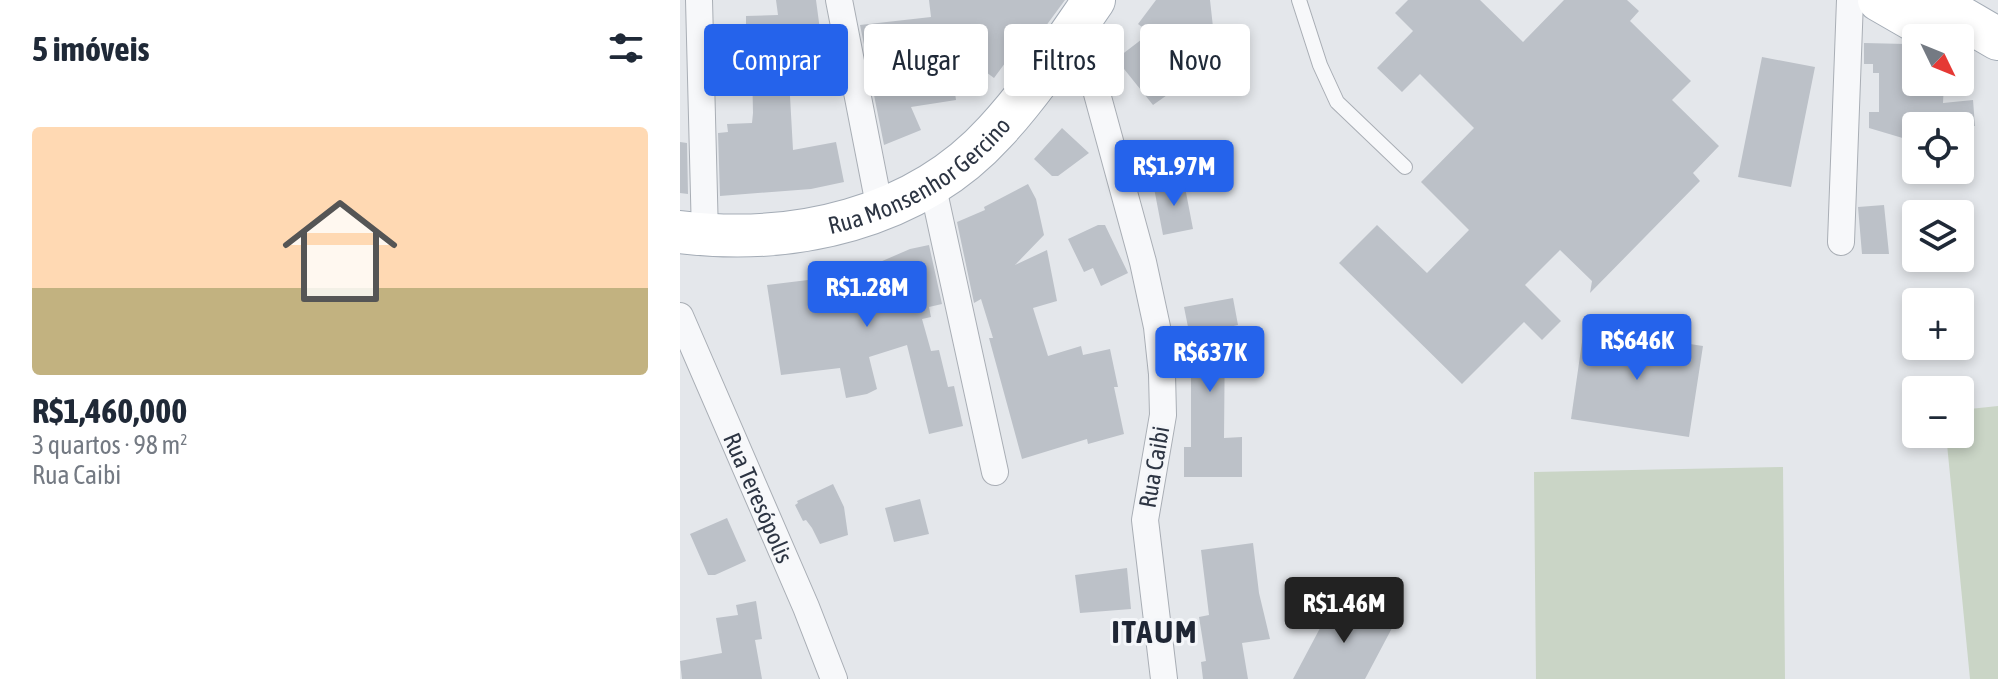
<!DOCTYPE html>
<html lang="pt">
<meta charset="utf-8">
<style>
body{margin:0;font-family:"Asap Condensed",sans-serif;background:#f6f6f7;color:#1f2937;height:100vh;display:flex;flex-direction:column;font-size:30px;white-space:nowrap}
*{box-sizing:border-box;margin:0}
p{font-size:26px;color:#747a83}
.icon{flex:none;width:44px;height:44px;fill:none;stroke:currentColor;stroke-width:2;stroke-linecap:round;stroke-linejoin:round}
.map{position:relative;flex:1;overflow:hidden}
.drawer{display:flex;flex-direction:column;background:#fff;width:680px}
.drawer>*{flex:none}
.banner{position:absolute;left:24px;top:24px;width:760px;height:72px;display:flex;gap:16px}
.needle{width:52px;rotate:133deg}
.controls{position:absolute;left:1222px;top:24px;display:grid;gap:16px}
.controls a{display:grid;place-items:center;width:72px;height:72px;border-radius:8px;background:#fff;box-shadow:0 4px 12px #0003;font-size:40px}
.price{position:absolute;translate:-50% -68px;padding:0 18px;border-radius:8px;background:#2563eb;color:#fff;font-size:26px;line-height:52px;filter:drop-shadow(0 2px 4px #0008)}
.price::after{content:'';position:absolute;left:50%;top:48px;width:24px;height:18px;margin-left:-12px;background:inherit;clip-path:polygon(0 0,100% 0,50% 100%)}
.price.selected{background:#222;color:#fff}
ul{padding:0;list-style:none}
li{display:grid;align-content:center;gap:16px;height:424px;padding:0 32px}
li+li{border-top:2px solid #e0e1e3}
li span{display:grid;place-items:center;height:248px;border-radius:8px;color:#555}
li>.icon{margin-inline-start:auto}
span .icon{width:144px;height:144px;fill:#fffc;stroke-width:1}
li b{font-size:34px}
h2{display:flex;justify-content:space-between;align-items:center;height:96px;padding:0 32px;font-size:34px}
.chip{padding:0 28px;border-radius:8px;background:#fff;box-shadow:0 4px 12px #0003;font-size:28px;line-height:72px}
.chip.selected{background:#2563eb;color:#fff}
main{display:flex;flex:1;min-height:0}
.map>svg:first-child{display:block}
.green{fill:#cad5c6}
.building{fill:#bcc1c8}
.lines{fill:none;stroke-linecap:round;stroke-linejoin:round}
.lane-casing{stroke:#a9aeb5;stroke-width:16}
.street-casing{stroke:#a9aeb5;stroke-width:28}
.primary-casing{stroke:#a4acb6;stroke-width:44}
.lane{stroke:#f7f8fa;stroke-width:14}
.street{stroke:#f7f8fa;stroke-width:26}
.primary{stroke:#fff;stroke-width:42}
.labels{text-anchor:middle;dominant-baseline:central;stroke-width:6;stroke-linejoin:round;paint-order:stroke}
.street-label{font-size:24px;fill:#2d3543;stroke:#f4f6f9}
.district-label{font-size:32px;font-weight:bold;letter-spacing:2px;fill:#1f2634;stroke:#f4f6f9}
</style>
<main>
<section class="drawer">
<h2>5 imóveis<svg class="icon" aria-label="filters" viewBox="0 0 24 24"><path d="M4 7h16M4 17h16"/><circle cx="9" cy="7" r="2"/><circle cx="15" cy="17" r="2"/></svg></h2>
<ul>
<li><span style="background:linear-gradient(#ffd9b3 65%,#c2b280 0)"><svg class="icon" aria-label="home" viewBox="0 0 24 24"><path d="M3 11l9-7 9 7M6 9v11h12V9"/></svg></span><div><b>R$1,460,000</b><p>3 quartos · 98 m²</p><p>Rua Caibi</p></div></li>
</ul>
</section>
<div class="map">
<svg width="1318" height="679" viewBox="0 0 1318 679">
<rect width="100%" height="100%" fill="#e4e7eb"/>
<path class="green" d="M1318,406V679H1290L1266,434H1280V410Z
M1103,467L1105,679H856L854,472Z"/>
<path class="building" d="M96,0H136L144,60L154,59L160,90L110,96L113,150L156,142L164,182L131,189L40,196L38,133L48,132L47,124L72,123L73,113L72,66H39L38,30L66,29V16L98,15Z
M249,0H385L357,38L348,32L314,78L268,44L276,100L231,107L241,130L204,145L194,95L207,90L192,54H186L180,25L251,17Z
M476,0H530L533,27L505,30L519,65L489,77L497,88L473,105L436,59L470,33L458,24Z
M728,0H800L843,42L884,0H947L959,11L950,21L1011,81L992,100L1039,146L1013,173L1020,181L910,293L912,281L880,250L845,285L881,321L862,340L844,322L782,384L659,263L697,225L747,273L789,230L741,182L794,128L740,74L722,92L697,68L733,31L715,13Z
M1184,43L1226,44L1227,73H1236V82H1264L1263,103L1293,100L1295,126H1236V142L1189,128V112H1199V73H1193V64H1184Z
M1082,57L1135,67L1111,187L1058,177Z
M382,128L409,153L378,176H372L354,159Z
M0,142L7,143L8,194L0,193Z
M504,182L513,229L483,235L474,188Z
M348,184L356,199L364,235L335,265L367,250L377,301L353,308L368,356L401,346L403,355L430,349L438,387H434L444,434L408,444L407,439L342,459L309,338H313L301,299L294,303L277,222L305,210L304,207Z
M1204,205L1209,254H1182L1178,207Z
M418,225H425L448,273L421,286L413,268L404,272L388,239Z
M249,245L262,304L249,307L251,317L242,319L251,351L259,350L268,387L274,386L283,426L249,434L227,345L189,357L197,389L187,394L166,398L160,368L101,375L87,285L128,280V283L201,269L200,262L230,249Z
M553,298L558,325L545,328L544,438L562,437V477H504V447H511V342L504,307Z
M904,328L1023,346L1009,437L891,419Z
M153,484L164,507L168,535L140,544L132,528L126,520L123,521L115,505L118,503L117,501Z
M240,499L249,534L214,542L205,508Z
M47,518L66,561L35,575H28L10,534Z
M573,543L579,593L590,639L562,643L568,679H523L521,662L526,661L519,617L529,615L521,550Z
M447,568L451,609L400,613L395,575Z
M656,598L712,628L685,679H613Z
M76,601L82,639L75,640L82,679H2L0,661L42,653L36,618L58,615L56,605Z"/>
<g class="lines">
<defs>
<path id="lane" d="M619,0L640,65L657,102L725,167"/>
<g id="street">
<path d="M19,0L25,235"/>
<path d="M159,0L200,210"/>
<path d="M398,24L463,262L477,327L482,374L483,415L465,520L484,679"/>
<path d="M252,183L315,472"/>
<path d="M1161,242L1170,0"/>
<path id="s1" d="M0,316L126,607L154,679"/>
</g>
<g id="primary">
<path d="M1199,0L1265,38"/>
<path d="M1251,0L1318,39"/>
<path id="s2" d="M0,232C113,246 236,219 315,132C352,92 383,45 414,0"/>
</g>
</defs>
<use href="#lane" class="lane-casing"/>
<use href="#street" class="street-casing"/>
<use href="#primary" class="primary-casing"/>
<use href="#lane" class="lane"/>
<use href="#street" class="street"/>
<use href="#primary" class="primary"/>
</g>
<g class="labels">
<g class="street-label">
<text stroke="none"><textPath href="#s2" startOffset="254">Rua Monsenhor Gercino</textPath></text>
<text transform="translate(474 467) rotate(-80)">Rua Caibi</text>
<text stroke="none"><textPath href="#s1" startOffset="198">Rua Teresópolis</textPath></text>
</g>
<g class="district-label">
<text x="475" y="631">ITAUM</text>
</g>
</g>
</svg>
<div class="controls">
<a><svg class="needle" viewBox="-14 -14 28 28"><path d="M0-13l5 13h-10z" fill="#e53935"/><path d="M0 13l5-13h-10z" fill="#747a83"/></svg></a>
<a><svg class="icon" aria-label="locate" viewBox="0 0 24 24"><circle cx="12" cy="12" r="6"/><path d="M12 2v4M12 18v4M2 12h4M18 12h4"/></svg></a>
<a><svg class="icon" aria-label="layers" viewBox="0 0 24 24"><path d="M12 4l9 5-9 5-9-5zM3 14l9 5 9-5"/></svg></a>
<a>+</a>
<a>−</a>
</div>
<b class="price" style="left:494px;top:208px">R$1.97M</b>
<b class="price" style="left:187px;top:329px">R$1.28M</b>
<b class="price" style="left:957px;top:382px">R$646K</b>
<b class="price" style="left:530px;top:394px">R$637K</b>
<b class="price selected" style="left:664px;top:645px">R$1.46M</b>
<div class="banner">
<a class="chip selected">Comprar</a>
<a class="chip">Alugar</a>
<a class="chip">Filtros</a>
<a class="chip">Novo</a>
</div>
</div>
</main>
